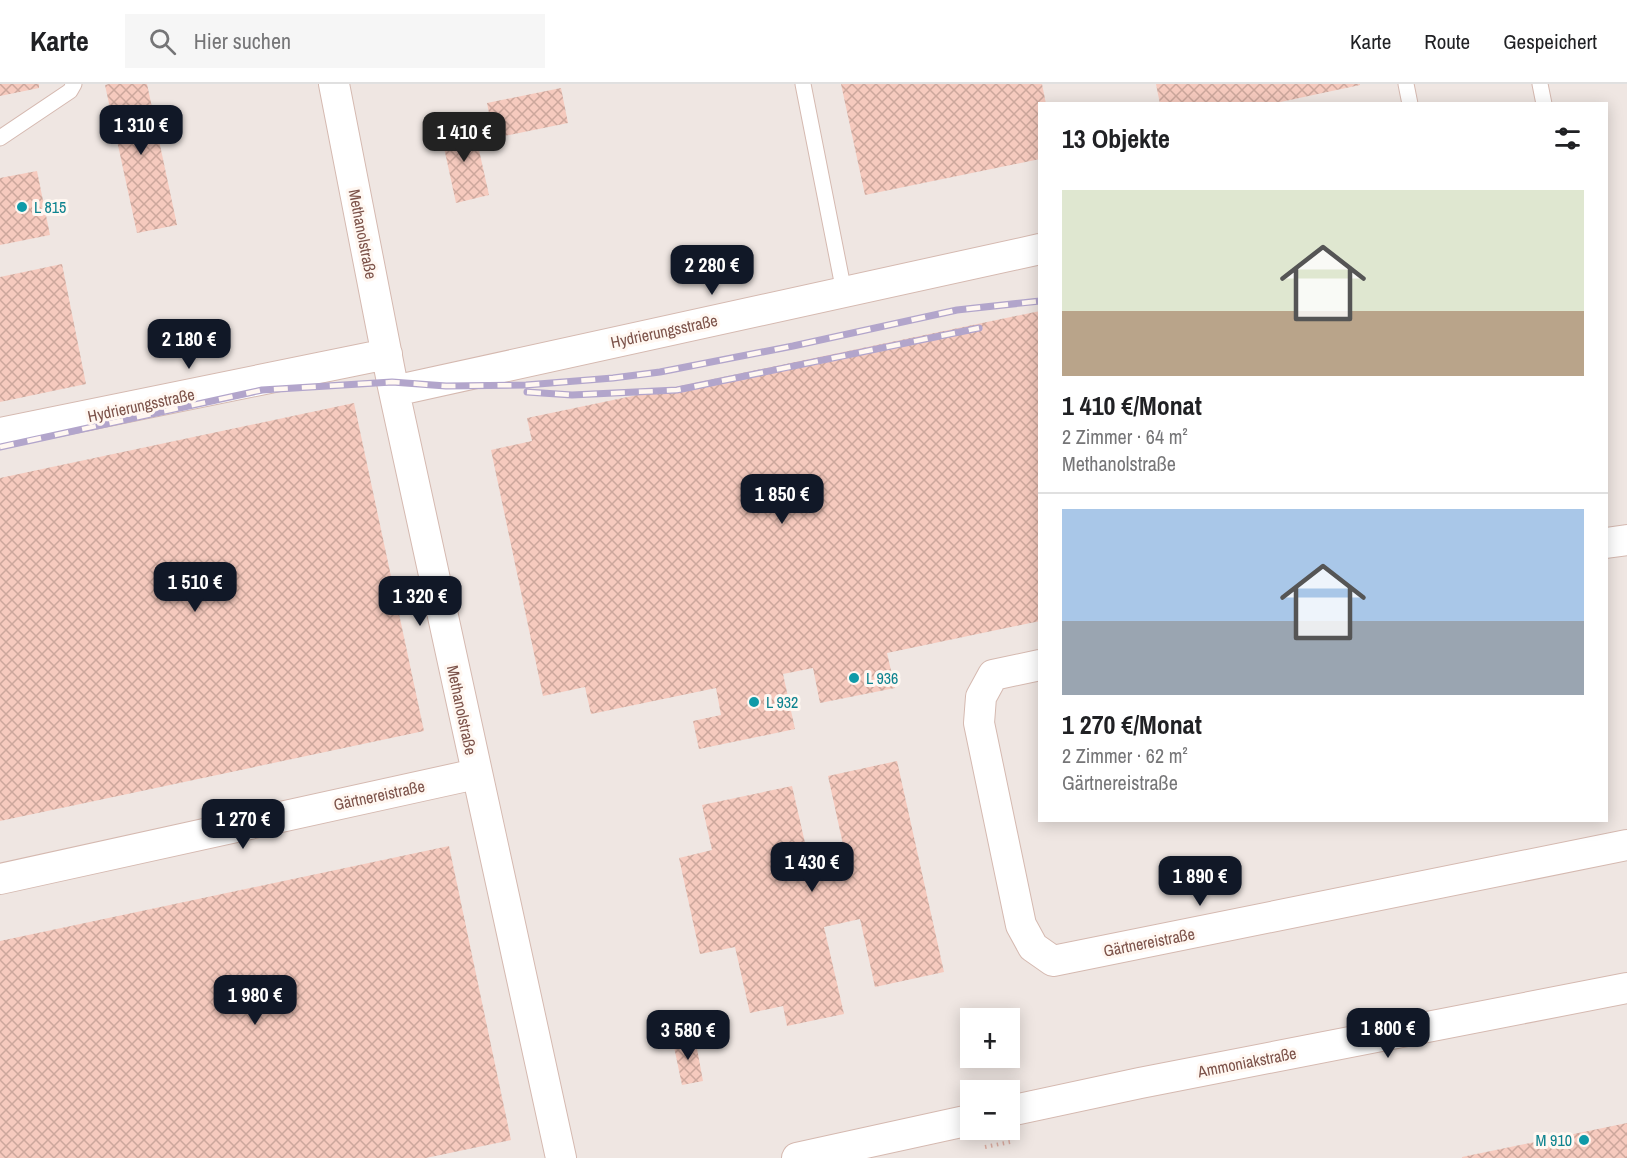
<!DOCTYPE html>
<html lang="de">
<meta charset="utf-8">
<style>
body{margin:0;font-family:"Archivo Narrow",sans-serif;background:#f6f6f6;color:#202124;height:100vh;display:flex;flex-direction:column;font-size:22px;white-space:nowrap}
*{box-sizing:border-box;margin:0}
p{font-size:20px;color:#757577}
.icon{flex:none;width:33px;height:33px;fill:none;stroke:currentColor;stroke-width:2;stroke-linecap:round;stroke-linejoin:round}
.map{position:relative;flex:1;overflow:hidden}
.side{position:absolute;left:1038px;top:18px;width:570px;height:720px;display:flex;flex-direction:column;background:#fff;border-radius:0px;box-shadow:0 3px 15px #0003}
.side>*{flex:none}
.buttons{position:absolute;left:960px;top:924px;display:grid;gap:12px}
.buttons a{display:grid;place-items:center;width:60px;height:60px;border-radius:0px;background:#fff;box-shadow:0 3px 15px #0003;font-size:30px}
.price{position:absolute;translate:-50% -51px;padding:0 14px;border-radius:12px;background:#111827;color:#fff;font-size:20px;line-height:39px;filter:drop-shadow(0 2px 3px #0008)}
.price::after{content:'';position:absolute;left:50%;top:36px;width:18px;height:14px;margin-left:-9px;background:inherit;clip-path:polygon(0 0,100% 0,50% 100%)}
.price.current{background:#222;color:#fff}
ul{padding:0;list-style:none}
li{display:grid;align-content:center;gap:12px;height:318px;padding:0 24px}
li+li{border-top:2px solid #e0e0e0}
li span{display:grid;place-items:center;height:186px;border-radius:0px;color:#555}
li>.icon{margin-inline-start:auto}
span .icon{width:108px;height:108px;fill:#fffc;stroke-width:1}
li b{font-size:26px}
h2{display:flex;justify-content:space-between;align-items:center;height:72px;padding:0 24px;font-size:26px}
header{display:flex;align-items:center;gap:36px;box-sizing:border-box;height:84px;padding:0 30px;background:#fff;border-bottom:2px solid #e0e0e0}
header strong{font-size:28px}
nav{display:flex;gap:33px;margin-inline-start:auto;font-size:21px}
.search{width:420px;height:54px;background:#f6f6f6;display:flex;align-items:center;gap:15px;box-sizing:border-box;padding:0 21px;border-radius:0px;color:#757577;font-size:22px}
.map>svg:first-child{display:block}
.industrial{fill:#efe6e2;fill-rule:evenodd}
.building{fill:url(#building-cross-hatch)}
.lines{fill:none;stroke-linecap:round;stroke-linejoin:round}
.service-casing{stroke:#d5b9b0;stroke-width:17}
.minor-casing{stroke:#d5b9b0;stroke-width:32}
.path{stroke:#dcaca0;stroke-width:4;stroke-dasharray:1.5 4.5;stroke-linecap:butt}
.service{stroke:#fff;stroke-width:15}
.minor{stroke:#fff;stroke-width:30}
.rail-casing{stroke:#b2a5cb;stroke-width:7}
.rail{stroke:#fff7f1;stroke-width:4.5;stroke-dasharray:14;stroke-linecap:butt}
.culture-dot{fill:#0f9aa8;stroke:#fff7f1;stroke-width:2}
.labels{text-anchor:middle;dominant-baseline:central;stroke-width:6;stroke-linejoin:round;paint-order:stroke}
.culture-label{font-size:16px;fill:#0d838f;stroke:#fff7f1;text-anchor:start}
.street-label{font-size:16px;fill:#7c5249;stroke:#fff7f1}
</style>
<header>
<strong>Karte</strong>
<div class="search"><svg class="icon" aria-label="search" viewBox="0 0 24 24"><circle cx="10" cy="10" r="6"/><path d="M15 15l6 6"/></svg>Hier suchen</div>
<nav><a>Karte</a><a>Route</a><a>Gespeichert</a></nav>
</header>
<div class="map">
<svg width="1627" height="1074" viewBox="0 0 1627 1074">
<defs>
<pattern id="building-cross-hatch" width="8" height="8" patternUnits="userSpaceOnUse" patternTransform="scale(1.5)"><rect width="8" height="8" fill="#f6cabe"/><path d="M0 0l8 8M0 8l8-8" fill="none" stroke="#cca79c"/></pattern>
</defs>
<rect width="100%" height="100%" fill="#fef2e9"/>
<path class="industrial" d="M0,0H1627V1074H0ZM1040,20H1606V736H1040ZM970,934H1010V974H970ZM970,1006H1010V1046H970Z"/>
<path class="building" d="M0,0H39V4L0,12Z
M109,0H147L177,141L137,149L105,1Z
M841,0H1042L1046,20H1040V75L865,111Z
M1156,0H1360V1L1271,20H1160Z
M561,4L568,39L494,54L487,19Z
M473,39L489,111L456,119L440,45Z
M37,87L50,151L0,161V94Z
M62,180L86,300L0,318V193Z
M1040,227V537L887,569L895,604L820,619L813,584L783,590L795,645L699,665L693,637L721,631L716,604L591,630L585,603L543,612L491,366L532,357L527,334Z
M354,319L424,647L0,737V394Z
M897,677L944,888L875,903L860,835L824,843L844,930L787,942L783,922L750,929L735,863L700,870L679,774L712,766L702,721L792,702L808,772L844,765L828,692Z
M449,762L511,1056L426,1074H0V857Z
M695,954L703,997L682,1001L673,958Z
M1627,1039V1074H1462V1073Z"/>
<g class="lines">
<defs>
<path id="service" d="M803,0L844,208
M1406,0L1410,20
M1540,0L1544,20
M0,54L70,7L74,0"/>
<path id="minor" d="M334,0L392,298L561,1074
M394,307L1040,165
M0,349L387,270
M1606,459L1627,456
M1040,581L993,591L981,613L979,639L1021,841L1033,863L1053,877L1627,761
M0,795L476,690
M1010,1027L1140,999L1627,904
M797,1074L970,1036"/>
</defs>
<use href="#service" class="service-casing"/>
<use href="#minor" class="minor-casing"/>
<path class="path" d="M985,1063L1010,1058"/>
<use href="#service" class="service"/>
<use href="#minor" class="minor"/>
<defs>
<path id="rail" d="M527,308L572,311L677,306L979,244
M0,363L262,306L392,298L446,302L526,301L613,294L660,288L793,262L957,226L1040,217"/>
</defs>
<use href="#rail" class="rail-casing"/>
<use href="#rail" class="rail"/>
</g>
<g class="culture-dot">
<circle cx="22" cy="123" r="6"/>
<circle cx="854" cy="594" r="6"/>
<circle cx="754" cy="618" r="6"/>
<circle cx="1584" cy="1056" r="6"/>
</g>
<g class="labels">
<g class="culture-label">
<text x="34" y="123">L 815</text>
<text x="866" y="594">L 936</text>
<text x="766" y="618">L 932</text>
<text x="1572" y="1056" text-anchor="end">M 910</text>
</g>
<g class="street-label">
<text transform="translate(363 150) rotate(79)">Methanolstraße</text>
<text transform="translate(664 247) rotate(-12)">Hydrierungsstraße</text>
<text transform="translate(141 321) rotate(-12)">Hydrierungsstraße</text>
<text transform="translate(462 626) rotate(78)">Methanolstraße</text>
<text transform="translate(379 711) rotate(-12)">Gärtnereistraße</text>
<text transform="translate(1149 858) rotate(-11)">Gärtnereistraße</text>
<text transform="translate(1247 978) rotate(-11)">Ammoniakstraße</text>
</g>
</g>
</svg>
<div class="buttons">
<a>+</a>
<a>−</a>
</div>
<b class="price" style="left:141px;top:72px">1 310 €</b>
<b class="price current" style="left:464px;top:79px">1 410 €</b>
<b class="price" style="left:712px;top:212px">2 280 €</b>
<b class="price" style="left:189px;top:286px">2 180 €</b>
<b class="price" style="left:782px;top:441px">1 850 €</b>
<b class="price" style="left:195px;top:529px">1 510 €</b>
<b class="price" style="left:420px;top:543px">1 320 €</b>
<b class="price" style="left:243px;top:766px">1 270 €</b>
<b class="price" style="left:812px;top:809px">1 430 €</b>
<b class="price" style="left:1200px;top:823px">1 890 €</b>
<b class="price" style="left:255px;top:942px">1 980 €</b>
<b class="price" style="left:1388px;top:975px">1 800 €</b>
<b class="price" style="left:688px;top:977px">3 580 €</b>
<section class="side">
<h2>13 Objekte<svg class="icon" aria-label="filters" viewBox="0 0 24 24"><path d="M4 7h16M4 17h16"/><circle cx="9" cy="7" r="2"/><circle cx="15" cy="17" r="2"/></svg></h2>
<ul>
<li><span style="background:linear-gradient(#dfe7d0 65%,#b9a48a 0)"><svg class="icon" aria-label="home" viewBox="0 0 24 24"><path d="M3 11l9-7 9 7M6 9v11h12V9"/></svg></span><div><b>1 410 €/Monat</b><p>2 Zimmer · 64 m²</p><p>Methanolstraße</p></div></li>
<li><span style="background:linear-gradient(#a9c7e8 60%,#9aa5b1 0)"><svg class="icon" aria-label="home" viewBox="0 0 24 24"><path d="M3 11l9-7 9 7M6 9v11h12V9"/></svg></span><div><b>1 270 €/Monat</b><p>2 Zimmer · 62 m²</p><p>Gärtnereistraße</p></div></li>
</ul>
</section>
</div>
